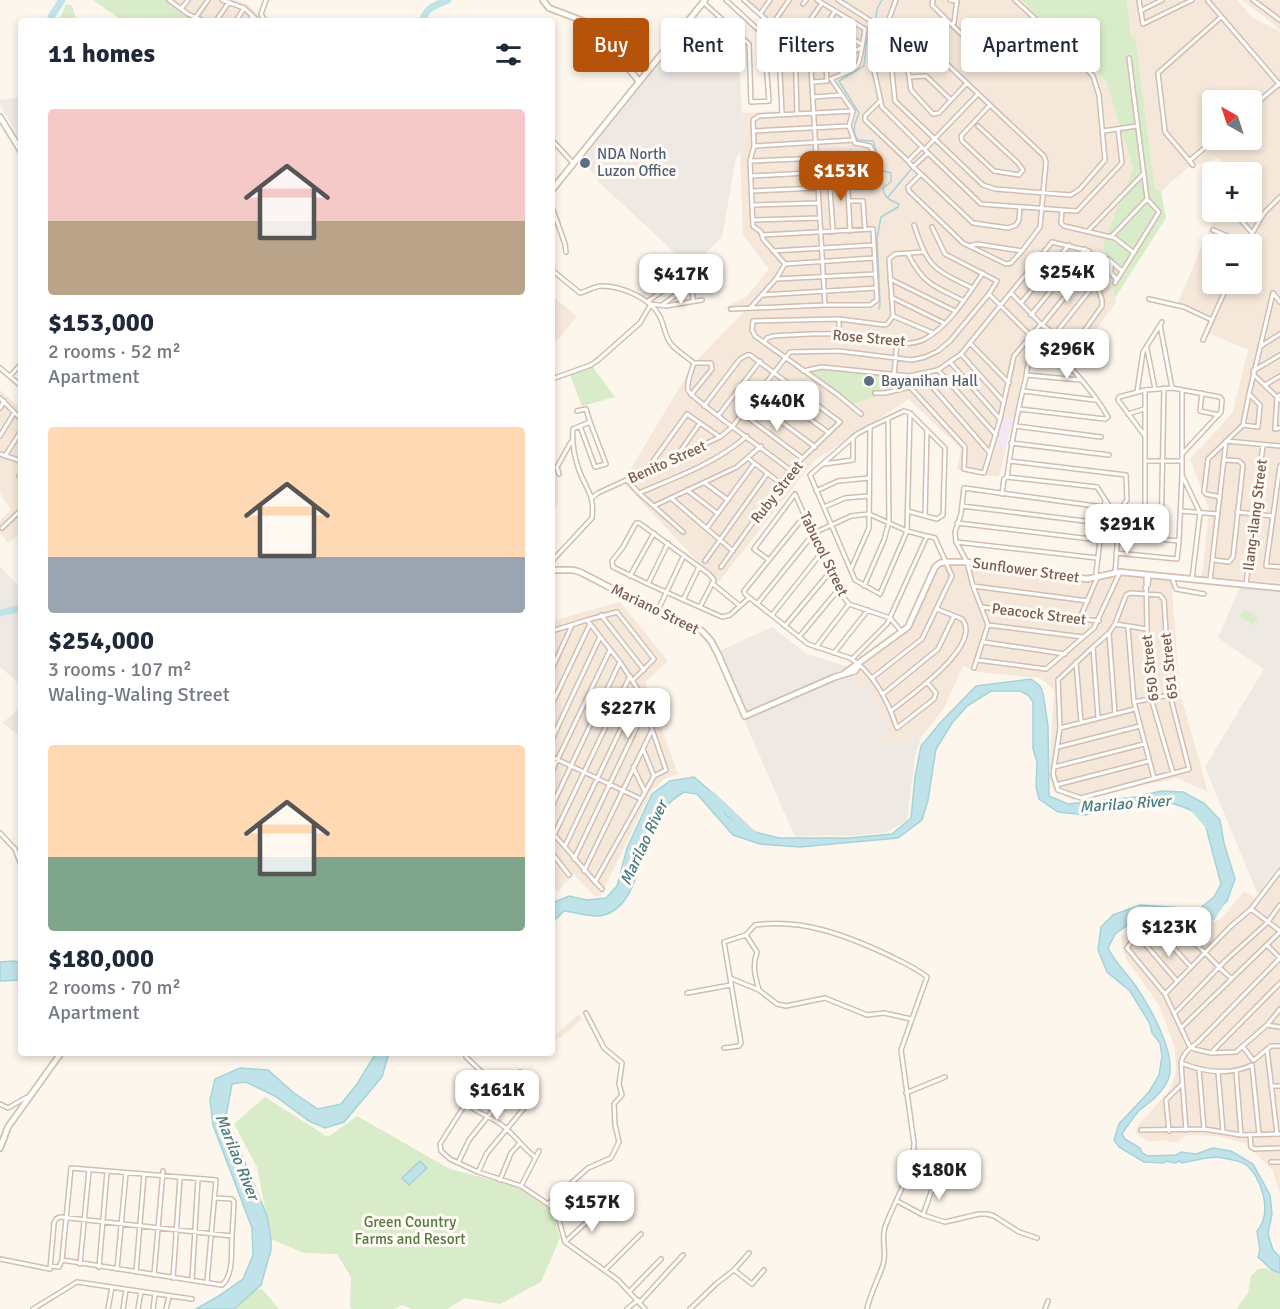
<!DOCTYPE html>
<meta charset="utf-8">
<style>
body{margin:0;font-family:Signika,sans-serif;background:#f2f2f3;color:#1f2937;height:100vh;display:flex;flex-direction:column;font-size:22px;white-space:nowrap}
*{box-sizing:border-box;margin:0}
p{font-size:20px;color:#747a83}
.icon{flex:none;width:33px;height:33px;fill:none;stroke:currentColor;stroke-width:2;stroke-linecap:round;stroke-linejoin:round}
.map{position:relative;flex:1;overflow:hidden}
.details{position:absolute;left:18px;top:18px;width:537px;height:1038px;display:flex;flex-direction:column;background:#fff;border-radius:6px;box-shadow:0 3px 9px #0003}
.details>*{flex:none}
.guide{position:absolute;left:573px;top:18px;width:570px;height:54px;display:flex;gap:12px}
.needle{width:39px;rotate:321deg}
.buttons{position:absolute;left:1202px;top:90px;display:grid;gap:12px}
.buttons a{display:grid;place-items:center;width:60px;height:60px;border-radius:6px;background:#fff;box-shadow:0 3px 9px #0003;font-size:30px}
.price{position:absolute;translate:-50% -51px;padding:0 14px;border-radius:12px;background:#fff;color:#222;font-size:20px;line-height:39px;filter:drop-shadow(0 2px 3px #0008)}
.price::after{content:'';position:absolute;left:50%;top:36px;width:18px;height:14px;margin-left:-9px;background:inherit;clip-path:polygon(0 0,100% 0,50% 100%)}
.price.selected{background:#b45309;color:#fff}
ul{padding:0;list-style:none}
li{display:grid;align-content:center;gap:12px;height:318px;padding:0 30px}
li span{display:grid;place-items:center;height:186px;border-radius:6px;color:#555}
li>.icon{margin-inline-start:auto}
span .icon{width:108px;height:108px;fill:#fffc;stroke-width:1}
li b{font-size:26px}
h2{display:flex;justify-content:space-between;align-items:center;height:72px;padding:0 30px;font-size:26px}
.tag{padding:0 21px;border-radius:6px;background:#fff;box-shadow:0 3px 9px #0003;font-size:21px;line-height:54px}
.tag.selected{background:#b45309;color:#fff}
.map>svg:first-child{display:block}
.residential{fill:#f5e8da;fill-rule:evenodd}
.industrial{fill:#efe9e4}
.education{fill:#f3e8fa}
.green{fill:#d8ecc9}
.water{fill:#bfe3e8;stroke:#a5d3da;stroke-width:1.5}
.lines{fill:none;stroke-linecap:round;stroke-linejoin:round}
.stream{stroke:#a5d3da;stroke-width:1.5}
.river{stroke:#bfe3e8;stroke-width:7}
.street-casing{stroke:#d1beb0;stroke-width:6}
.secondary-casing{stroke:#d6c0b0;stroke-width:8}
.street{stroke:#fff;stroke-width:3}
.secondary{stroke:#fff;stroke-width:4.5}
.service-dot{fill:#5c6f8a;stroke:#fffaf3;stroke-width:2}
.labels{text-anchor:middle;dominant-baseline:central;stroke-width:6;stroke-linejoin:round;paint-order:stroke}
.service-label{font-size:15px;fill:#4e5e75;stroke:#fffaf3;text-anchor:start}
.street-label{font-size:15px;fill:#7a5c4d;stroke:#fffaf3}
.park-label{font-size:15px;fill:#537a41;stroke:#fffaf3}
.water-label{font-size:16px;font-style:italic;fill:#437c86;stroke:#fffaf3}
</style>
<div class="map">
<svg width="1280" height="1309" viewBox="0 0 1280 1309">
<rect width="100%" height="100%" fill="#fdf6ec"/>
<path class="residential" d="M168,0H235L249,5L263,21H201Z
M740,0H1021L1106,81L1133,168L1103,244L1116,303L1079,352L1044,332L1028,353L999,477L957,470L961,449L909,399L814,461L718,583L623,482L694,363L745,311L723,309L747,296L769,269L743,235L740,152L744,146L742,113L781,111L777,35L776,31Z
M1127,0H1237L1253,18L1280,32V583L1202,576L1209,509L1190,459L1233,412L1248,350L1204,331L1210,315L1178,302L1213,221L1226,212H1251V194L1255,191L1251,187V172H1239L1234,166H1225L1219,158L1189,167L1161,191L1155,190L1135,37L1131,38ZM1212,100H1251V140H1212ZM1212,244H1251V284H1212Z
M1242,0H1280V31L1274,24Z
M552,296L577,316L559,339L552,342Z
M0,390L21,409V534L8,543L0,533V521L11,510L0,493Z
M552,462L558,472V504L552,510Z
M949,563L1094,581L1121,574L1171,578L1180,693L1208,792L1177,778L1073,800L1054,791L1049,776L1054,690L1040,678L978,672L963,666L944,708L921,737L888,743L887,728L877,705L872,698L870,689L862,687L856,681L854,672L911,627L937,567Z
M620,602L668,661L645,682L678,774L664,779L652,790L601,895L596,897L573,874L558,892L552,888V621Z
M1280,864V1195L1273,1171L1245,1143L1217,1136L1187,1135L1176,1142H1169L1168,1140L1150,1142L1135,1133L1139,1125L1171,1088L1176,1071L1175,1048L1159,1005L1127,960L1122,949L1121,935L1142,929L1164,926L1199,929L1222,918L1244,891L1256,899Z
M579,1014L582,1019L561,1037L556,1039L555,1035Z"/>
<path class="industrial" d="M713,24L738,45L744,146L736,158L722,237L691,268L600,183L581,157L674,40Z
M21,97V142L0,105V100Z
M0,566L21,589V685L0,667Z
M1240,586L1280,590V863L1258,895L1205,767L1264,669L1218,638Z
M772,627L807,654L846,666L854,672L856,681L862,687L870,689L872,698L877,705L887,728L888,743L921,737L915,757L907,820L891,830L882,833L850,836L827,835L795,837L715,653Z
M21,707V737L2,723Z"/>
<path class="education" d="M627,17L646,40L621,58L606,34Z
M1004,417L1012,420L1006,447L997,445Z"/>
<path class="green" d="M93,0H168L201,21H123Z
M1021,0H1127L1131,38L1135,36L1155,189L1161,191L1166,218L1115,298L1103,244L1133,168L1106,81Z
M66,4L72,6L76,19L79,21H59Z
M787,19L801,28L796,36L782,27Z
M1069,248L1080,253L1058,282L1047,274Z
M592,366L615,397L582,406L570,375Z
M820,367L905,378L907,382L904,388L853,404L809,371Z
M1245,609L1258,618L1253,625L1240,616Z
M265,1097L328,1137L357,1116L450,1169L520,1187L552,1211L560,1238L541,1282L500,1304L465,1298L447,1309H412L402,1305L395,1309H352L350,1307L351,1277L337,1254L304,1253L271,1239L257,1167L234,1124Z
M1265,1268L1280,1274V1309H1238L1237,1308L1248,1293L1251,1276L1258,1269Z
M262,1289L279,1309H221L251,1290Z"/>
<path class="water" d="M1031,679L1040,686L1043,693L1048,726L1049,796L1068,804L1136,797L1161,791L1183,792L1204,803L1220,820L1224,843L1235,879L1227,901L1209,918L1186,923L1156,918L1129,924L1115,934L1108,948C1116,964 1125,971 1135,985C1149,1006 1180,1057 1167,1082C1162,1093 1150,1102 1141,1109C1138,1111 1125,1129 1122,1134L1125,1139L1140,1148L1142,1153L1148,1156L1176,1155L1181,1152L1196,1154L1213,1148L1231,1151L1253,1164L1270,1195L1272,1214L1268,1234L1273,1250L1280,1257V1273L1272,1270L1258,1257L1260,1250L1257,1231C1273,1213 1262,1177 1245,1164C1240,1161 1229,1159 1223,1158C1212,1155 1194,1161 1182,1163L1180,1161L1175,1163L1166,1161L1164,1163L1144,1162L1119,1147L1114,1140L1119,1124L1149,1092L1159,1075L1162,1056L1160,1043L1152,1033L1150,1024L1130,991L1107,972L1098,950L1101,927L1113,915L1140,905L1199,909L1214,897L1221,884L1203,816L1186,808L1168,802L1145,806L1107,808L1086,815L1058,812L1039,799L1036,787L1037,762L1033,749V702L1029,696L1021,691H991L967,706L952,723L936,749L928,800L922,820L898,838L800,847L760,844L733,835L697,794L684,792C674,798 664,806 658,817C640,846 639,915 596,916C586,916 574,912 564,911L552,923V903L569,896L587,900L606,898L617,886L627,848L652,794L670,781L694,777L716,796L727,816L751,831L779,838H849L892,834L911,818L915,777L921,746L940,723L976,686Z
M14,961L21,963V980L0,981V962Z
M376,1053H389L382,1077L344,1122L325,1128L309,1121L275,1096L246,1082L232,1084L226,1116L267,1216L271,1239V1250L261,1285L234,1309H196L217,1297L243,1279L253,1255L252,1228L213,1125L210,1100L215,1079L240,1068L268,1070L294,1093L318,1109L341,1104L357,1084Z
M420,1161L427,1168L409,1185L402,1178Z"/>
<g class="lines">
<path class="stream" d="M876,19L877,9L882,0
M874,25L867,38L864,66L839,81L859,113C855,123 851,131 858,140L873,141L879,159L873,168L891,173V182L883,188C884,198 890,200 899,204L898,207L881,217L877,238L880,304L879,309
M888,197L912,168"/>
<path class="river" d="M52,21L51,17L62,0
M422,21C427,7 435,5 448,0
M0,613L21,608
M712,795L754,835
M1192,807L1209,826
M1201,918L1212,917L1219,906"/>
<defs>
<path id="street" d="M169,0L188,14L204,21
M222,0L244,8L258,21
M744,0L778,30L810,51L825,305
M838,0L871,21L887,24
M896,0L887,24L895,101L983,185L995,189L1071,195L1080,189L1105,160L1099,95L1093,76L1071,52L1015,0
M933,0L932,5L950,23
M950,0L957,1
M957,0L954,23L951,24L989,60
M1139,0L1143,24L1192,0
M1253,0L1280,20
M1208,1L1280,85
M703,2L749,44L751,102L769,101L764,35L726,0
M803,4L806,0
M181,9L188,0
M1140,11L1162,0
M251,14L253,21
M760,14L770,0
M196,17L208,0
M216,21L229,2
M236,21L244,8
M265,21L261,14L266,0
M901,21L911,90L933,114L939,113L967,83
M772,25L789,0
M902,28H909L990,105
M778,30L782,114
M840,31L861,44
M831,44L848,19
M810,51L835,11
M842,73L840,57L861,48
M909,77L926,76L951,100
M827,81L825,53L831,44L847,54
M812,82L827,81
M813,97L842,95
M879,102L865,116V120L908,161L922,147
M1251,108L1279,84
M797,114L795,42L822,3L817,0
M754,131L848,126
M1103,131L1137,126
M552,140L573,163
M754,146L854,140
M925,149L978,94
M928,153L981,204L1077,211L1122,163L1118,129
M750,161L874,156
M908,161L913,167L928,153L882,107L872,61L932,50
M1189,161L1214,140
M1193,165L1165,132L1158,73L1221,17
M913,167L921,174L908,187L909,191L963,243L1006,264L1011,263L1022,251
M847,171L850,231
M829,173L833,232
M921,174L973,223L1008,228L1016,225L1019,220L1020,207
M751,176L863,170L868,167L875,156L870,146L855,143L849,126L853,111L831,79C839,75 851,72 857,66C860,64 864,35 865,29L822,3
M752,191L818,188
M849,201H863L865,229
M752,205L819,203
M552,207L565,244L566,252
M1062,210L1061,223L1064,226L1115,238L1134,253
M1234,212L1252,233
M753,220L820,218
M914,225C929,269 932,268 972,288
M1213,230L1246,244
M1087,232L1144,173
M1111,237L1147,199
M1246,244L1264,213L1280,197
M969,246L977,244L1022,251L1040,227L1046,162L1044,156L990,105L961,136L962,141L994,171L1019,175L1023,170L1018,163L978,126
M773,251L873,245
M908,254C924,285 934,286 964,301
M1108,259L1122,271
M1111,261V273L1117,280
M785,264L874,258
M552,270L580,293C588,291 594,286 602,286C621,286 650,298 659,315C665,325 664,337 672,345C678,352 687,357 694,363
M776,279L875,274
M890,279L955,311
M1115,283L1159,212L1147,199L1129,58
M989,294L1030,335
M1274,294L1280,302
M762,295L876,288
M891,297L944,323
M1149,299L1184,307L1212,320
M647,302L669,286
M1021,303L1069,245
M662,305L680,292L685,285L692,284L693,300
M750,308L776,279L785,264L763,239L761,232L753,226L750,161L754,146L753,120L759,116L853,111
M731,309L825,305H870L877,300L873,229L762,235
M1031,315L1085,249
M893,316L933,333
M839,319V334
M1042,325L1090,266
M1160,325L1172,388
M1055,334L1095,284
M1203,340L1228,284
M764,342L767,338L773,336C795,335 816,333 838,334C863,336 902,351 925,339C950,325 967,296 983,273
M970,343L1009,383
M1261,346L1280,334
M1147,349L1155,389
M961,354L1003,401
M1030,358L1064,361
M950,362L1000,419
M0,368L21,386
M938,370L996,435
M803,371L822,367L909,376L938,370L961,354L1052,242L1089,251L1091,266L1102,300V306L1077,341L1070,344L1042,325L1011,293
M1253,371L1280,355
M921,374L990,453
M1253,374L1280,400
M894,375L897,343
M1026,375L1080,380
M10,376L21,364
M552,379L591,365L598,360L640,323L651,304L666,306L702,300
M1265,385L1280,376
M764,386L829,433
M910,387L965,447L964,469L984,473L1000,419L1014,356L1041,324
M1145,390V524L1149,529H1162
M1023,391L1095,400
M1137,392L1143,352L1162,322
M875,393H885L910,387L909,376
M1202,393L1200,411L1219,415
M1249,394L1273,293
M1249,394L1260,405L1258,427L1243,425Z
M691,395L712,369L711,363H694C692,370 686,383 688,390C689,397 777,459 790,470
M1280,395L1277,397L1275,429L1280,428
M0,398L21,419
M752,400L815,447
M704,406L740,359L747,355H750L840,422L790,470L721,567
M0,408L4,401
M743,414L802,458
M861,414L837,394L755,336L752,330L753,321L839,319L885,325L888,323L893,316L889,259L895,254L923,252
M1128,414L1144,409
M718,416L760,361
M580,426L595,467L606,464L590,422
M1015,426L1101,437
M870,427L857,434L810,475L855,580L880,594L907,531L910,413
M0,436L14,413
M1145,436L1118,400L1119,397L1145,390L1172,388L1220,397L1222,400L1221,412L1183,453
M1011,443L1109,455
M0,454L21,461
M5,456L21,431
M677,456L700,423
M749,459L780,483
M1009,461L1126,475L1127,500L1116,515
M1145,461H1182
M824,464L853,460V437
M1280,466L1266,566L1280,567
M648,468L687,414L720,437
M559,474L557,467L571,442
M19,476L21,477
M1007,477C1011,445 1017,413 1025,381C1027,374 1027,364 1030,358C1032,354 1037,351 1039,348C1058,344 1099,401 1108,417L1105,419L1019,409
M1183,477L1200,513L1192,579
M627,480L639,493L683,532
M705,483L728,500
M687,490L717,513
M816,491L838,481L869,478
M639,493C677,477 716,463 747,436
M1002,494L1004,479L1007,477L1097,487L1119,521L1115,573
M593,497L598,493L720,437L732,427L790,352L839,351L912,360L925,357L938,351L950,341L989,294L997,281L945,254L932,227
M1220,497L1206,494L1204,492L1208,459L1243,425
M671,498L733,551
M654,506L737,467L761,446
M962,506L1101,523
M824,507L845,498L868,496
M1181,511L1218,514
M1237,512L1272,516
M806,514L744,591L745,594L808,644L850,658C874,673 888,701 897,728L934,699L936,693L927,682
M925,516L927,431
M957,523L1099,540
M2,528L21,510
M707,528L754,464
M1161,539L1164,388
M1179,541L1182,475V390
M956,542L1097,558
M1116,553L1177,559L1179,541L1118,535
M769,560L754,549L795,494L838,590L849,604L890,618L902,632
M1214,560L1229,562L1233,557L1243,465L1239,461L1226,460
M552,561L592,518C595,493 585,489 578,467C574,455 572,441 573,429L590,422L586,409L577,411
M705,561L767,474
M851,569L869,528L870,427L904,411L910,413L945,448L943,515L937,519L907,511
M1146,575L1147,629L1151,698L1173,773
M630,576L654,533
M1172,577L1176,589L1204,594
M1210,581L1226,441L1280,446
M712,583L740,606
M648,584L668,543
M1246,585L1263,445
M864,586L884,540L889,522L888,419
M973,586L1088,601
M1145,588L1148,585L1149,576
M683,600L699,567
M757,604L814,533L851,516L869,514L907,531L926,536
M700,607L714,580L709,574L639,523H636L623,547L612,561L613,567L648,584L722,617L730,615L749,598
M981,607L1099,621
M658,610L684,555
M601,615L644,670
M772,615L822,552
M1080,618L1097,578L1096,573L1105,500
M587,620L617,612L654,659L633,680
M1115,624L1147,629
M988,625L1083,637
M785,626L830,572
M1128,628L1134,702L1154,778
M552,631L587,620L620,662L639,691L666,770L654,776L595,882
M1109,633L1115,714
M799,637L838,590
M983,642L1065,654
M816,647L849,604
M1093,647L1058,680L1060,728L1053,774L1058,790L1081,798L1189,769L1170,695L1164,600L1160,595L1130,593L1126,595L1115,624L1109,633L1093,647L1098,718
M834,653L868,610
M852,659L887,624L927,536L935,538L952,576L922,639L872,678
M977,660L1046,669L1094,628L1120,572
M1076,662L1081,722
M974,668L988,625L973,586L967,562L956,542L955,532L961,514L964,488L1103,507
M552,669L572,625
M883,694L938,649L954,616
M1134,702L1170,695
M552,704L590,624
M891,711C908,697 984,645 962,619L937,609
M1060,728L1135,709
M552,739L600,637
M1058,747L1140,726
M643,749L654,776
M552,757L641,799
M633,767L645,792
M1054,767L1144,744
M552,771L610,650
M1056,785L1149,761
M552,806L620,662
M0,833L15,849L21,865
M554,835L630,676
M554,835C571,852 585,872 602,889
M565,846L638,693
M552,853L569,875
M574,859L645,710
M584,871L652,730
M1251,909L1280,931
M746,935L757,952C752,966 755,976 759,990
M1163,936L1191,967
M1140,938L1177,981
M1267,945L1280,958
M730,978L759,990L777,1004L786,1006L825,998L867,1015L884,1013L911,1019
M1231,978C1216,966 1204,949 1189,939C1180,932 1142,935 1133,941C1130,943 1129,945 1127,948L1165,994L1189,1045L1194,1049L1211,1053L1236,1052L1267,1025L1280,1009
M687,993L731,985
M1165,994L1230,927L1251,909L1280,871
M1174,1014L1225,961L1267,923L1280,905
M1267,1025L1280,1027
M1181,1028L1280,932
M1243,1047L1253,1060
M724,1048L739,1046L741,1043L724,942L746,935L755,925C801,918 845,935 886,954C900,961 915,967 927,977L901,1050L914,1143C913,1174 895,1199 885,1227C881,1240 887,1253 883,1265C878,1280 870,1294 867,1309
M1267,1049L1277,1134
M1212,1052L1280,983
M466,1057L488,1078L466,1103C477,1114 491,1116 503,1126C515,1135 523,1148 535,1157
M1254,1060L1271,1046H1280
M1181,1063C1183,1052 1191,1048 1199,1041L1280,958
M1199,1070L1204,1129
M1236,1071L1241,1135
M1218,1072L1223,1132
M1272,1086H1280
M906,1093L945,1077
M466,1103L440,1144L441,1151L450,1159L478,1172L521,1186L548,1204L557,1213L565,1242L618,1280L645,1309
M0,1104L8,1108L27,1097
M1141,1130L1204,1129L1241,1135L1280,1134
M1186,1130L1181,1063C1204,1072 1229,1076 1252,1065L1259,1134
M1169,1131L1166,1100L1182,1084
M1250,1135L1251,1147L1255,1149L1280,1148
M1271,1162H1280
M458,1163L469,1140L514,1084L520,1072
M478,1172L487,1153L525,1107
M500,1180L511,1153L520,1143
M521,1186L539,1151
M215,1198L232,1199L234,1202L232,1236
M897,1201L923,1215L945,1222L979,1214H987L994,1216L1019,1232L1037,1238
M548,1204L588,1168L611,1158L619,1142L615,1125L614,1104L622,1095L619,1084L622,1063L604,1048L586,1013
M923,1215L935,1181
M565,1242L602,1208
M0,1259L50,1269L54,1223L56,1219L60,1217L232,1236C231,1250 234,1275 222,1285L62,1260L59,1267L51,1266
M62,1260L71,1168L216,1180L207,1282
M80,1264L89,1170
M99,1267L107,1172
M117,1269L126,1173
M605,1270L641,1234
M734,1270L752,1284L764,1270
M136,1272L144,1175
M154,1275L163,1171
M173,1278L180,1178
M192,1280L198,1179
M630,1291L661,1259
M640,1302L683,1255
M33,1309L77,1282L192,1299
M108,1309L112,1287
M123,1309L126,1290
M138,1309L141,1292
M153,1309L155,1294
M166,1309L169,1297
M627,1309L638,1300
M690,1309L716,1284L734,1270L749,1253
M1045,1309L1048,1301"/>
<path id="secondary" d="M543,0L549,8L599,27L617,55L638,80
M0,117L21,151
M552,190L705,0
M552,570H573L580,572L642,604L702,631L711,641L718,654L745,716L835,677L855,671L858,666
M845,673L908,627L935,567L940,563L946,562H967L1087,579L1120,572L1280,588
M0,1148L8,1127L61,1053"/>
</defs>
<use href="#street" class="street-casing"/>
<use href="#secondary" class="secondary-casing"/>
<use href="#street" class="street"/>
<use href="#secondary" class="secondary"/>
</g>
<g class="service-dot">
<circle cx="585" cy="163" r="6"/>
<circle cx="869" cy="381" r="6"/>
</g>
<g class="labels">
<g class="service-label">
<text x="597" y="154">NDA North<tspan x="597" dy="17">Luzon Office</tspan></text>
<text x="881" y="381">Bayanihan Hall</text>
</g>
<g class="street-label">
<text transform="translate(869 338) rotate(5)">Rose Street</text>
<text transform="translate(667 462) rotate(-24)">Benito Street</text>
<text transform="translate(777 492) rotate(-52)">Ruby Street</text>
<text transform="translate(1255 515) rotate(-83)">Ilang-ilang Street</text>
<text transform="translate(824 554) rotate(64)">Tabucol Street</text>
<text transform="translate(1026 570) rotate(8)">Sunflower Street</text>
<text transform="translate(655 609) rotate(26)">Mariano Street</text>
<text transform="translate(1039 614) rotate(7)">Peacock Street</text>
<text transform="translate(1169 666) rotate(-96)">651 Street</text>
<text transform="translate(1150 668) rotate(-96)">650 Street</text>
</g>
<g class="park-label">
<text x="410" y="1222">Green Country<tspan x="410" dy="17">Farms and Resort</tspan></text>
</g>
<g class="water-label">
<text transform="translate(1125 804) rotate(-4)">Marilao River</text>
<text transform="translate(644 843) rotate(-65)">Marilao River</text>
<text transform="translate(237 1157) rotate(68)">Marilao River</text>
</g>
</g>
</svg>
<div class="buttons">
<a><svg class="needle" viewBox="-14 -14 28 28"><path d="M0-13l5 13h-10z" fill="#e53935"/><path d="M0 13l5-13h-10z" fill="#747a83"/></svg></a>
<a>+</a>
<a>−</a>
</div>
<b class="price selected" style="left:841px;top:202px">$153K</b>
<b class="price" style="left:1067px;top:303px">$254K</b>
<b class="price" style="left:681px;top:305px">$417K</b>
<b class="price" style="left:1067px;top:380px">$296K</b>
<b class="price" style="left:777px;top:432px">$440K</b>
<b class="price" style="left:1127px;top:555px">$291K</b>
<b class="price" style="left:628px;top:739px">$227K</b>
<b class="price" style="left:1169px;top:958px">$123K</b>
<b class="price" style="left:497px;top:1121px">$161K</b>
<b class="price" style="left:939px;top:1201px">$180K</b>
<b class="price" style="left:592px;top:1233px">$157K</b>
<div class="guide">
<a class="tag selected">Buy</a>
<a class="tag">Rent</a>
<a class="tag">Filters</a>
<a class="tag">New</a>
<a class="tag">Apartment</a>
</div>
<section class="details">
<h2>11 homes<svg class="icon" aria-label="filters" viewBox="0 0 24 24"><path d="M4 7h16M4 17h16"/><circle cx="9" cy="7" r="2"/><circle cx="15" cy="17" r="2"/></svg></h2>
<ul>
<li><span style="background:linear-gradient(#f6c9c9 60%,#b9a48a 0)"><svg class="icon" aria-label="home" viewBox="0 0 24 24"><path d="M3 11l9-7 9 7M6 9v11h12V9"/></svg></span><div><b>$153,000</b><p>2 rooms · 52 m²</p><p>Apartment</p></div></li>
<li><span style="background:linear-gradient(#ffd9b3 70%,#9aa5b1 0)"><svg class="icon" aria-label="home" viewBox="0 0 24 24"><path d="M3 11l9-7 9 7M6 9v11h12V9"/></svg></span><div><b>$254,000</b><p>3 rooms · 107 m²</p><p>Waling-Waling Street</p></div></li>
<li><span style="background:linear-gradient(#ffd9b3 60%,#7fa58c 0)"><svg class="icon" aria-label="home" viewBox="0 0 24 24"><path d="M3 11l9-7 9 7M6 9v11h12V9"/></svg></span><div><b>$180,000</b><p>2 rooms · 70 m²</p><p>Apartment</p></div></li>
</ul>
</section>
</div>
